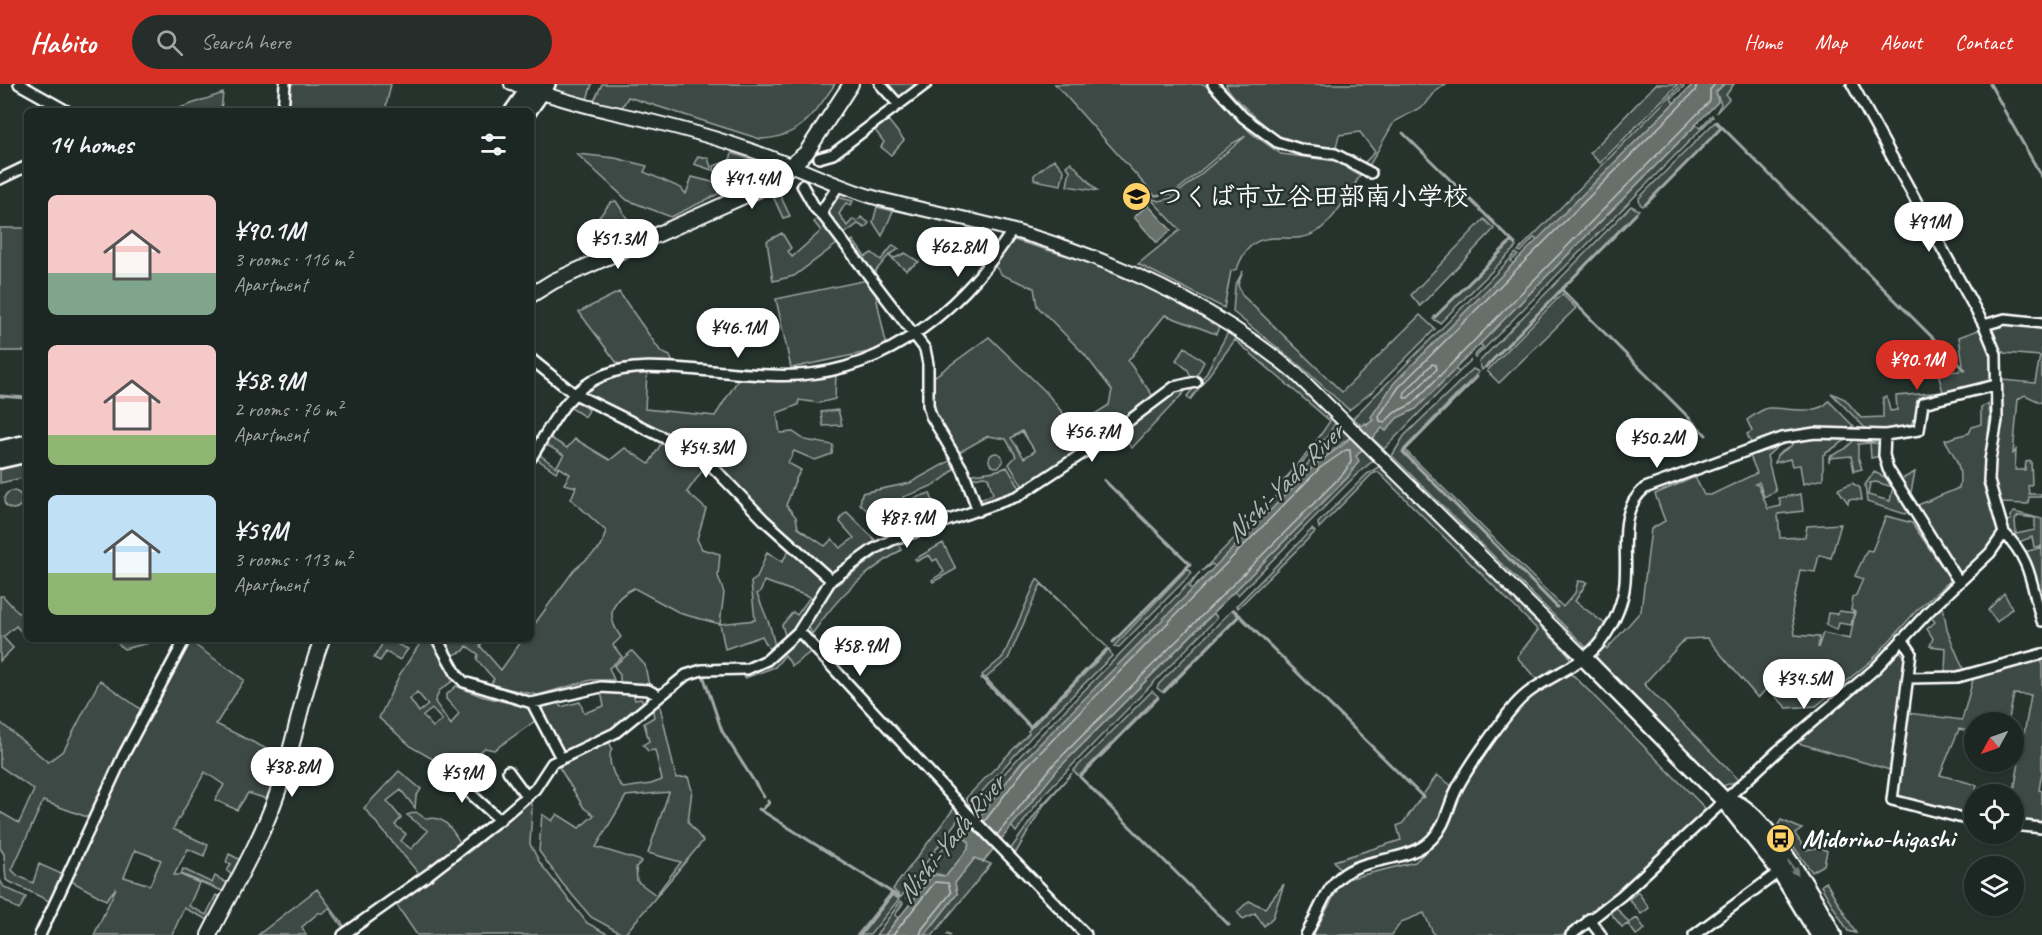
<!DOCTYPE html>
<meta charset="utf-8">
<style>
body{margin:0;font-family:Caveat,"Klee One",sans-serif;background:#252e2a;color:#f1f3f6;height:100vh;display:flex;flex-direction:column;font-size:22px;white-space:nowrap}
*{box-sizing:border-box;margin:0}
p{font-size:20px;color:#a0a5a5}
.icon{flex:none;width:33px;height:33px;fill:none;stroke:currentColor;stroke-width:2;stroke-linecap:round;stroke-linejoin:round}
.map{position:relative;flex:1;overflow:hidden}
.panel{position:absolute;left:24px;top:24px;width:510px;height:534px;display:flex;flex-direction:column;background:#1c2622;border-radius:9px;box-shadow:0 2px 4px #0004,0 0 0 2px #3a4340}
.panel>*{flex:none}
.needle{width:39px;rotate:230deg}
.controls{position:absolute;left:1964px;top:628px;display:grid;gap:12px}
.controls a{display:grid;place-items:center;width:60px;height:60px;border-radius:50%;background:#1c2622;box-shadow:0 2px 4px #0004,0 0 0 2px #3a4340;font-size:30px}
.price{position:absolute;translate:-50% -51px;padding:0 14px;border-radius:21px;background:#fff;color:#222;font-size:20px;line-height:39px;filter:drop-shadow(0 2px 3px #0008)}
.price::after{content:'';position:absolute;left:50%;top:36px;width:18px;height:14px;margin-left:-9px;background:inherit;clip-path:polygon(0 0,100% 0,50% 100%)}
.price.current{background:#d93025;color:#fff}
ul{padding:0;list-style:none}
li{display:flex;align-items:center;gap:18px;height:150px;padding:0 24px}
li span{display:grid;place-items:center;flex:none;width:168px;height:120px;border-radius:9px;color:#555}
li>.icon{margin-inline-start:auto}
span .icon{width:72px;height:72px;fill:#fffc;stroke-width:1}
li b{font-size:26px}
h2{display:flex;justify-content:space-between;align-items:center;height:72px;padding:0 24px;font-size:26px}
header{display:flex;align-items:center;gap:36px;box-sizing:border-box;height:84px;padding:0 30px;background:#d93025;color:#fff}
header strong{font-size:28px}
nav{display:flex;gap:33px;margin-inline-start:auto;font-size:21px}
.search{width:420px;height:54px;background:#252e2a;display:flex;align-items:center;gap:15px;box-sizing:border-box;padding:0 21px;border-radius:33px;color:#a0a5a5;font-size:22px}
.map>svg:first-child{display:block}
.green{fill:#3e4944;stroke:#9ea4a2;stroke-width:1.5;fill-rule:evenodd}
.water{fill:#67706c;stroke:#a4a9a7;stroke-width:1.5}
.lines{fill:none;stroke-linecap:round;stroke-linejoin:round}
.shore{stroke:#c2c6c4;stroke-width:1.5}
.stream{stroke:#a4a9a7;stroke-width:3}
.minor-casing{stroke:#fff;stroke-width:14}
.tertiary-casing{stroke:#fff;stroke-width:16}
.secondary-casing{stroke:#fff;stroke-width:18}
.primary-casing{stroke:#fff;stroke-width:20}
.minor{stroke:#26332d;stroke-width:9}
.tertiary{stroke:#26332d;stroke-width:12}
.secondary{stroke:#26332d;stroke-width:14}
.primary{stroke:#26332d;stroke-width:15}
.oneway{fill:#727a76}
.labels{text-anchor:middle;dominant-baseline:central;stroke-width:5;stroke-linejoin:round;paint-order:stroke}
.poi-label{font-size:26px;font-weight:bold;fill:#fff;stroke:#26332d;text-anchor:start}
.water-label{font-size:27px;font-style:italic;fill:#b3b8b6;stroke:#26332d}
</style>
<header>
<strong>Habito</strong>
<div class="search"><svg class="icon" aria-label="search" viewBox="0 0 24 24"><circle cx="10" cy="10" r="6"/><path d="M15 15l6 6"/></svg>Search here</div>
<nav><a>Home</a><a>Map</a><a>About</a><a>Contact</a></nav>
</header>
<div class="map">
<svg width="2042" height="851" viewBox="0 0 2042 851">
<rect width="100%" height="100%" fill="#26332d"/>
<filter id="ink" filterUnits="userSpaceOnUse"><feTurbulence type="fractalNoise" baseFrequency=".0167" numOctaves="2"/><feDisplacementMap in="SourceGraphic" scale="12" xChannelSelector="R" yChannelSelector="G"/><feConvolveMatrix kernelMatrix="1 2 1 2 8 2 1 2 1" color-interpolation-filters="sRGB"/></filter>
<g filter="url(#ink)">
<path class="green" d="M290,0H391L385,27H288Z
M556,0H592L587,15L555,6Z
M602,0H835C814,30 800,54 760,55L628,13L621,25L594,17Z
M886,0H920L901,16Z
M1055,0H1204L1251,49L1281,70L1336,77L1360,92C1348,110 1335,135 1318,147C1289,167 1255,133 1237,185L1231,187L1224,224L1138,180L1180,146L1150,114L1159,117L1172,114L1246,52L1233,59L1173,110L1155,112Z
M1226,0H1446L1435,8L1425,21L1394,38L1369,82L1364,79L1375,68L1360,48L1339,51L1336,64C1319,62 1301,63 1286,56C1273,50 1227,10 1226,0Z
M1656,0H1678L1600,79L1590,69Z
M1682,0L1684,2L1671,15L1674,19L1538,156L1534,154L1521,168L1518,167Z
M1724,0H1734L1726,11L1729,15L1716,29L1721,20L1716,8Z
M223,9L221,27H171Z
M1712,31L1713,33L1475,274L1474,272L1483,263L1480,260L1696,41L1700,44Z
M888,36L904,56L891,71L881,63L884,58L874,45Z
M1715,38L1721,44L1643,122L1640,120L1639,114Z
M732,69L750,75L747,84L735,89L745,97L671,133L627,116L577,70L615,74L647,82L644,88L681,104L686,110L692,93L716,99L714,82L730,76Z
M698,72L708,74L712,86L694,80Z
M1054,75L1064,87L1061,101L1034,96V91Z
M1071,78L1097,107L1067,102L1070,86L1066,82Z
M778,107L790,132L783,134L772,110Z
M833,112L853,117L851,121L846,119L839,130L847,142L853,135L857,138L861,133L869,139L865,144L858,140L844,150L825,128Z
M616,117L637,150L610,164L595,138L611,118Z
M1631,122L1639,126L1482,286L1479,278Z
M877,123L893,127L882,152L873,138Z
M819,132L841,157L794,192L773,197L767,157L782,149L791,164L788,167L792,173L821,147L814,138Z
M1484,135L1494,145L1420,222L1411,211Z
M0,144H27V267H0Z
M853,156L865,173L872,169L881,176L893,161L899,165L889,171L874,189L851,158Z
M1014,156L1084,177L1166,211L1219,243L1216,250L1165,231L1128,277L1153,312L1105,351L1023,403L1009,380L1016,372L1006,355L988,352L958,369L933,325L934,293L989,253L1046,308L1074,343L1109,321L1112,306L1085,271L1037,222L1034,204L1002,191L994,181ZM1022,347L1035,367L1024,374L1011,354Z
M1512,158L1516,163L1440,239L1433,235Z
M905,169L919,178L906,186L889,172L895,174Z
M1516,169L1518,171L1511,177L1514,180L1373,336L1362,342L1353,334Z
M1243,187L1238,201L1242,211L1342,308L1420,231L1435,245L1373,307L1349,326L1304,285L1233,228L1235,202Z
M867,196L875,207L887,264L791,284L776,215Z
M619,208L661,268L670,272L674,281L620,283L579,228Z
M1562,210L1576,224L1499,299L1487,287Z
M2006,238L2042,244V319L2025,311L2018,315L2013,370L2016,366L2015,386H2025L2026,378L2031,377L2032,400L2028,402L2029,410H2041V413H2029L2028,420L2001,419L1991,388L2001,332L2002,296L2035,299L2040,272L2004,269L1996,260L1991,243Z
M1981,245L1992,271V293L1984,300L1919,315L1916,333L1908,344L1868,347L1831,309L1845,315L1861,334L1883,333V313H1887L1890,327L1897,326L1896,312L1943,308L1938,289L1959,287L1963,280L1959,253Z
M1232,248L1276,280L1336,338L1327,353L1278,403L1311,365L1330,337L1235,256L1190,316L1187,312L1205,291L1227,250Z
M1185,263L1204,278L1197,291L1191,294L1188,286L1176,276Z
M1471,276L1384,365L1372,354L1382,343L1386,347L1397,334L1416,325L1455,285L1459,288Z
M1473,285L1479,288L1404,365L1563,523L1575,509L1578,497L1587,498L1575,517L1605,540L1589,563H1586L1392,372L1404,352Z
M647,288L645,325L715,332L741,291L836,289L835,315L819,319L799,316L798,321L777,329L780,349L793,348L805,356L833,361L832,370L815,376L794,367L788,379L801,386C791,401 793,407 786,421L796,433L798,444L825,462L832,455L840,464L854,454L840,438L841,433L847,428L877,458L833,491L765,432L700,365L615,327L583,309V306C604,293 622,289 647,288Z
M1189,303L1132,364L1119,350L1174,308Z
M578,317L589,326L585,333L568,322L570,318Z
M1829,317L1857,346L1797,347L1752,361L1747,350L1752,347L1747,336C1753,332 1762,325 1768,324C1785,323 1816,333 1829,317Z
M1988,320L1990,331L1985,385L1998,443C1996,465 1975,478 1959,493L1919,428L1918,421L1959,404C1963,383 1955,373 1945,356L1969,349L1972,343L1981,340V323Z
M838,326L842,341L823,342L821,328Z
M1343,344L1350,353L1316,380L1216,483L1212,480L1202,487Z
M1833,351L1849,354L1823,371V395L1803,400L1800,381L1792,382L1790,375L1775,379L1777,371L1791,362L1797,354Z
M549,353L567,364L575,355L610,376L625,364L649,380L662,358L681,366L705,383L687,408L706,425L697,455L702,465L720,470L718,492L724,509L720,540L755,536L751,498L757,494L767,468L782,478L790,465L827,497L796,544L786,555L782,541L793,528L797,531L810,513L764,497L761,507L757,510L770,542L775,562L771,569L762,552L725,565L720,540L682,530L634,504C611,515 605,532 621,553L613,561L622,573L609,584L614,596H591L538,611L490,601L494,595L477,576L478,570L467,562L464,567L453,571L445,555H485L480,562L501,586L523,555H531V545L574,486L601,463L606,447L571,415L576,403L564,400L570,390L559,383L556,388L537,375ZM547,361L564,371L556,383L540,371Z
M1854,356L1881,360V372L1871,374L1870,359L1858,360V373L1862,385L1854,387L1851,372L1830,374L1829,378V373L1845,365Z
M1783,358L1767,372L1776,407L1764,413L1759,398L1755,400L1758,401L1768,425L1781,422L1779,414L1801,410L1803,427L1778,430L1780,454L1805,453L1807,442L1841,440L1831,474L1819,471L1815,488L1800,486L1792,528L1795,551L1819,553L1818,564L1823,549L1850,555L1855,528L1851,526L1853,513L1856,511L1863,495L1855,492L1867,466L1872,467L1886,432L1912,439L1951,496L1917,526L1872,576L1816,622L1787,624L1767,604L1758,614L1707,554L1685,555L1644,600L1737,694L1738,697L1723,702L1603,583L1595,572L1604,562L1607,565L1641,527L1651,445L1665,437L1655,410L1695,393L1704,411H1711L1757,389L1750,372Z
M1363,365L1374,376L1357,390L1238,511L1234,508L1348,393L1356,372Z
M989 376a7 7 0 1 1 14 0a7 7 0 1 1-14 0Z
M953,375L956,382C943,400 923,406 903,413V416L890,422L899,443L913,437L912,415L930,409L938,433L890,452L879,437L860,420L862,409L910,399Z
M27,378V393L0,399V386Z
M1380,382L1567,569L1570,573L1569,578L1551,586L1537,596L1517,573L1538,546L1378,388L1372,390L1319,444L1318,439L1367,390Z
M1007,383L1021,406L984,422L980,420L968,391C981,388 995,389 1007,383ZM983,392L988,393L993,410L980,416L971,395Z
M1874,388L1891,396L1908,427L1905,430L1867,418L1865,401ZM1876,398L1893,403L1890,417L1868,411L1870,399Z
M1915,388L1911,408L1907,409L1900,396Z
M1852,399L1860,404L1862,416L1849,415L1848,419L1838,405Z
M4 416a9 9 0 1 1 18 0a9 9 0 1 1-18 0Z
M2014,428L2042,435V462L2034,463L2032,453L2019,458L2011,451L2006,437L2011,436L2010,432ZM2018,432L2035,434V446L2016,450L2015,436Z
M1312,445L1315,448L1238,524L1236,522Z
M897,457L901,466C860,492 840,510 812,550L808,541L831,505Z
M943,459L956,485L933,498L932,496L944,488L937,475L933,477L929,471L917,477L915,475Z
M2042,463V525L2035,490L2025,468Z
M1188,484L1192,489L1119,563L1114,562Z
M1200,488L1189,503L1193,507L1021,679L988,724L980,717L1021,671Z
M1037,495L1107,563L1041,500L1008,575L986,594L1030,641L982,591L1003,573Z
M2004,509L2012,524L1997,538L1988,526Z
M0,512H3L27,538V554L16,542L3,553L13,564L0,577Z
M1943,521L1947,546L1964,587L1945,589L1946,564L1930,562L1933,554L1927,545L1935,538L1931,533Z
M1232,526L1238,532L1162,608L1157,604L1159,600Z
M1839,527L1854,529L1851,541L1839,539L1837,546L1826,541L1828,529L1837,530Z
M1214,529L1217,534L1044,710L1016,748L1011,742L1058,685Z
M113,555H151L149,559L124,565Z
M385,555L408,565L400,576L386,568L380,577L374,574Z
M423,555H430L438,562L454,596L439,607L435,618L451,641L459,629L446,615V611L456,602L481,612L529,624L535,637L494,666L485,664L454,687L413,664L379,634L400,590ZM417,608L428,621L419,628L410,615ZM432,625L442,636L433,643L423,632Z
M798,555L813,566L792,582L785,571L775,583L745,594L742,589L769,580Z
M188,556L244,596L216,640L283,673L270,716L248,709L237,726L215,716L224,701L205,688L173,745L208,761L204,772L188,765L174,791H181L199,799L189,822L206,831L216,811L223,815L210,837L184,824L172,851H94L116,804L106,816L71,797L126,671ZM135,766L161,776L150,801L124,793Z
M1109,565L1112,572L1032,652L970,721L966,714L1029,649L1028,647Z
M632,567L645,581L649,602L620,600V591L614,582Z
M1899,567L1907,574L1890,686L1798,659L1885,583Z
M2042,575V688L2039,706L2042,707V742L2013,737V712L2031,611L2014,610L2008,639H1974V648L1959,645L1940,691L1977,701L1970,733L1895,713L1908,629L1962,636L1974,592Z
M1567,589L1574,592L1705,724V728L1619,807L1565,851H1434L1424,829L1401,838L1392,851H1313L1339,803L1347,795L1415,778L1441,753L1451,737L1459,710L1513,630L1532,612Z
M100,596L143,627L90,734L43,717L12,786L18,792L33,799L39,780L66,792L53,819L6,796L4,770L0,764V728L19,739L34,706L0,682V638L48,678L64,666Z
M1152,607L1158,612L1079,692L1073,687Z
M601,608L633,610L635,616L641,615L645,620L612,646L561,670L538,625L558,619L561,623L580,618L584,629L604,622Z
M659,617L676,694L688,693L692,706L688,738L703,757L624,851L591,833L562,799L539,767L542,730L552,737L557,730L579,744L594,731L584,724L559,683L609,658L612,664C606,676 614,694 623,704L651,700L662,696L655,666L648,667L643,661L649,657L644,639L654,633L652,622ZM669,708L648,769L681,778L656,811L637,797L636,783L642,777L596,763L626,712Z
M399,687L421,705L416,713L415,724L401,706L387,717L401,734L395,741L406,750L401,757L411,765L428,747L407,731L416,728L426,735C446,730 452,747 462,761L420,791L364,724Z
M1072,689L1043,722L1015,770L1010,766L1042,721Z
M1437,691L1452,702C1446,723 1439,746 1421,758L1341,786L1334,777L1401,756L1397,742L1403,739Z
M529,715L532,724L530,760L540,779L587,839L609,851H417L396,820L473,765Z
M955,723L962,730L901,813L893,805Z
M1781,736L1802,745L1795,750L1806,766L1820,763L1827,767L1824,781L1812,788L1778,741Z
M956,748L969,758L968,765L946,792L934,789L919,808L914,807L908,815L906,813Z
M229,770L241,776L234,792L227,787L231,780L226,778Z
M975,774L991,780L933,851H925L957,810L955,799Z
M183,785L212,799L215,792L229,800L225,808L181,790Z
M0,796L4,803L26,813L19,826L0,813Z
M1826,798L1856,849L1848,847L1821,802Z
M1284,800L1273,833L1264,842L1255,829L1243,835L1237,828L1249,817L1265,824Z
M317,805L345,843L344,845L329,824L323,829H318L302,843L306,851H258Z
M1638,808L1649,824L1641,830L1629,815Z
M890,810L899,815L870,851H857Z
M901,817L903,819L895,831L898,834L885,851H876Z
M1615,822L1629,839L1637,834L1645,845L1636,851L1628,840L1622,843L1609,827Z"/>
<path class="water" d="M1693,0H1724L1716,8L1718,18L1416,325L1397,334L1386,347L1382,344L1356,372L1359,377L1348,393L1058,685L983,778L975,774L955,799L957,810L925,851H885L933,791L946,792L968,765L969,758L964,753L1021,679L1316,380L1343,361L1365,339L1367,341L1373,336L1371,333L1394,299Z
M1148,121L1171,146L1157,159L1134,133Z"/>
<g class="lines">
<path class="shore" d="M1697,0L1695,7L1399,303L1379,332L1380,337L1385,338L1394,329L1412,320L1710,17V6L1715,0
M1432,280L1436,281L1437,285L1408,314H1404L1405,308Z
M984,738L1026,683L1320,384L1346,366H1350L1351,378L1343,390L1054,680L997,751
M893,851L935,798L948,799L951,809L922,845L920,851"/>
<path class="stream" d="M1990,0L2003,23
M2004,26L2042,93
M1717,38L1965,286
M1403,49L1515,160
M1646,120L1722,43
M1563,204L1636,130
M1562,206L1706,351
M1435,233L1511,157
M1486,283L1560,207
M1477,293L1403,368L1557,523
M0,312L27,314
M1104,396L1190,480L1113,558
M1234,526L1423,713
M703,591L722,647L764,713
M982,594L1030,643L1107,565
M1164,608L1240,531
M1158,614L1080,693L1229,841
M759,725L899,813
M762,726L769,719L768,717
M948,850L950,851
M860,851L893,809"/>
<defs>
<path id="minor" d="M19,0L67,27
M880,0L899,21
M1213,0L1243,33L1277,58L1303,66L1335,70L1371,89
M283,27L285,0
M819,74L833,70L926,0
M0,95L27,82
M802,101L815,124L824,133
M838,102L823,125L824,133L925,265L928,280V321L931,332L963,386L978,427
M1984,241L2005,235L2042,239
M531,275L573,309L703,373L764,436L831,496
M1885,351L1884,371L1888,385L1959,498
M531,374C551,342 566,306 604,291C635,278 679,285 712,287C740,289 770,293 798,291C890,286 965,221 1012,147
M2004,449C2032,476 2031,502 2042,537
M799,547L968,730L1086,851
M437,555L457,591L464,598L532,619L601,603L648,606L659,612
M1902,555L1911,568L1892,716L1974,737
M1909,594L1958,593L2042,570
M532,619L561,674
M443,685L500,736
M508,687L527,713
M2013,741L2042,744
M1589,835L1601,851
M40,851L124,670L185,555
M343,851L429,790L505,731L535,705L552,679L615,649L686,591L702,586L747,585L767,576L799,547L831,496L874,465L892,456L1018,412L1106,354L1174,303L1196,298
M1306,851C1316,833 1325,806 1340,793C1366,771 1408,780 1432,755C1445,742 1447,727 1454,711C1463,689 1499,640 1515,621C1539,593 1580,586 1602,556C1615,538 1623,520 1625,498C1628,465 1617,427 1645,404L1782,354L1815,349L1885,351L1919,346L1923,319L1996,301
M1571,851L1622,811L1778,667L1876,584L1929,527L1990,469L2004,449L1989,397L1990,376L1997,336L1996,270L1984,241L1852,0
M1694,851L1780,787"/>
<path id="tertiary" d="M511,0C544,9 577,21 611,28C662,39 714,52 764,71C801,84 835,102 873,113C920,126 968,134 1014,147C1117,176 1213,221 1295,289L1584,574"/>
<path id="secondary" d="M531,211L554,197L766,102L806,69L851,0
M209,851C232,805 260,759 277,710C295,659 303,605 322,555"/>
<path id="primary" d="M513,27L532,0
M528,27L547,0
M0,365L27,359
M0,376L27,370
M1584,574L1723,715L1780,787L1819,851
M1723,715C1728,717 1736,719 1741,722C1771,742 1817,817 1833,851"/>
</defs>
<use href="#minor" class="minor-casing"/>
<use href="#tertiary" class="tertiary-casing"/>
<use href="#secondary" class="secondary-casing"/>
<use href="#primary" class="primary-casing"/>
<use href="#minor" class="minor"/>
<use href="#tertiary" class="tertiary"/>
<use href="#secondary" class="secondary"/>
<use href="#primary" class="primary"/>
</g>
<defs><path id="oneway-solid" d="M-6-.8H1V-3.2L6.5 0L1 3.2V.8H-6Z" transform="scale(1.5)"/></defs>
<use class="oneway" href="#oneway-solid" transform="translate(1793 784) rotate(56)"/>
</g>
<defs>
<symbol id="school-disc" viewBox="-11 -11 22 22"><circle r="9.5" fill="#ffd166" stroke="#26332d"/><path d="M0-5L7-2L0 1L-7-2ZM-4 1L0 2.5L4 1V4Q0 6-4 4Z" fill="#111"/></symbol>
<symbol id="bus-disc" viewBox="-11 -11 22 22"><circle r="9.5" fill="#ffd166" stroke="#26332d"/><path d="M-5-6H5V4H4V6H2V4H-2V6H-4V4H-5ZM-3.5-4V0h7V-4ZM-3.5 1.2v1.5H-2V1.2ZM2 1.2v1.5H3.5V1.2Z" fill="#111"/></symbol>
</defs>
<g fill-rule="evenodd">
<use href="#school-disc" x="1120" y="96" width="33" height="33"/>
<use href="#bus-disc" x="1764" y="738" width="33" height="33"/>
</g>
<g class="labels">
<g class="poi-label">
<text x="1157" y="112">つくば市立谷田部南小学校</text>
<text x="1802" y="754">Midorino-higashi</text>
</g>
<g class="water-label">
<text transform="translate(1284 399) rotate(-45)">Nishi-Yada River</text>
<text transform="translate(950 755) rotate(-51)">Nishi-Yada River</text>
</g>
</g>
</svg>
<div class="controls">
<a><svg class="needle" viewBox="-14 -14 28 28"><path d="M0-13l5 13h-10z" fill="#e53935"/><path d="M0 13l5-13h-10z" fill="#a0a5a5"/></svg></a>
<a><svg class="icon" aria-label="locate" viewBox="0 0 24 24"><circle cx="12" cy="12" r="6"/><path d="M12 2v4M12 18v4M2 12h4M18 12h4"/></svg></a>
<a><svg class="icon" aria-label="layers" viewBox="0 0 24 24"><path d="M12 4l9 5-9 5-9-5zM3 14l9 5 9-5"/></svg></a>
</div>
<b class="price" style="left:752px;top:126px">¥41.4M</b>
<b class="price" style="left:1929px;top:169px">¥91M</b>
<b class="price" style="left:618px;top:186px">¥51.3M</b>
<b class="price" style="left:958px;top:194px">¥62.8M</b>
<b class="price" style="left:738px;top:275px">¥46.1M</b>
<b class="price current" style="left:1917px;top:307px">¥90.1M</b>
<b class="price" style="left:1092px;top:379px">¥56.7M</b>
<b class="price" style="left:1657px;top:385px">¥50.2M</b>
<b class="price" style="left:706px;top:395px">¥54.3M</b>
<b class="price" style="left:907px;top:465px">¥87.9M</b>
<b class="price" style="left:860px;top:593px">¥58.9M</b>
<b class="price" style="left:1804px;top:626px">¥34.5M</b>
<b class="price" style="left:292px;top:714px">¥38.8M</b>
<b class="price" style="left:462px;top:720px">¥59M</b>
<section class="panel">
<h2>14 homes<svg class="icon" aria-label="filters" viewBox="0 0 24 24"><path d="M4 7h16M4 17h16"/><circle cx="9" cy="7" r="2"/><circle cx="15" cy="17" r="2"/></svg></h2>
<ul>
<li><span style="background:linear-gradient(#f6c9c9 65%,#7fa58c 0)"><svg class="icon" aria-label="home" viewBox="0 0 24 24"><path d="M3 11l9-7 9 7M6 9v11h12V9"/></svg></span><div><b>¥90.1M</b><p>3 rooms · 116 m²</p><p>Apartment</p></div></li>
<li><span style="background:linear-gradient(#f6c9c9 75%,#8fb573 0)"><svg class="icon" aria-label="home" viewBox="0 0 24 24"><path d="M3 11l9-7 9 7M6 9v11h12V9"/></svg></span><div><b>¥58.9M</b><p>2 rooms · 76 m²</p><p>Apartment</p></div></li>
<li><span style="background:linear-gradient(#bfe0f5 65%,#8fb573 0)"><svg class="icon" aria-label="home" viewBox="0 0 24 24"><path d="M3 11l9-7 9 7M6 9v11h12V9"/></svg></span><div><b>¥59M</b><p>3 rooms · 113 m²</p><p>Apartment</p></div></li>
</ul>
</section>
</div>
